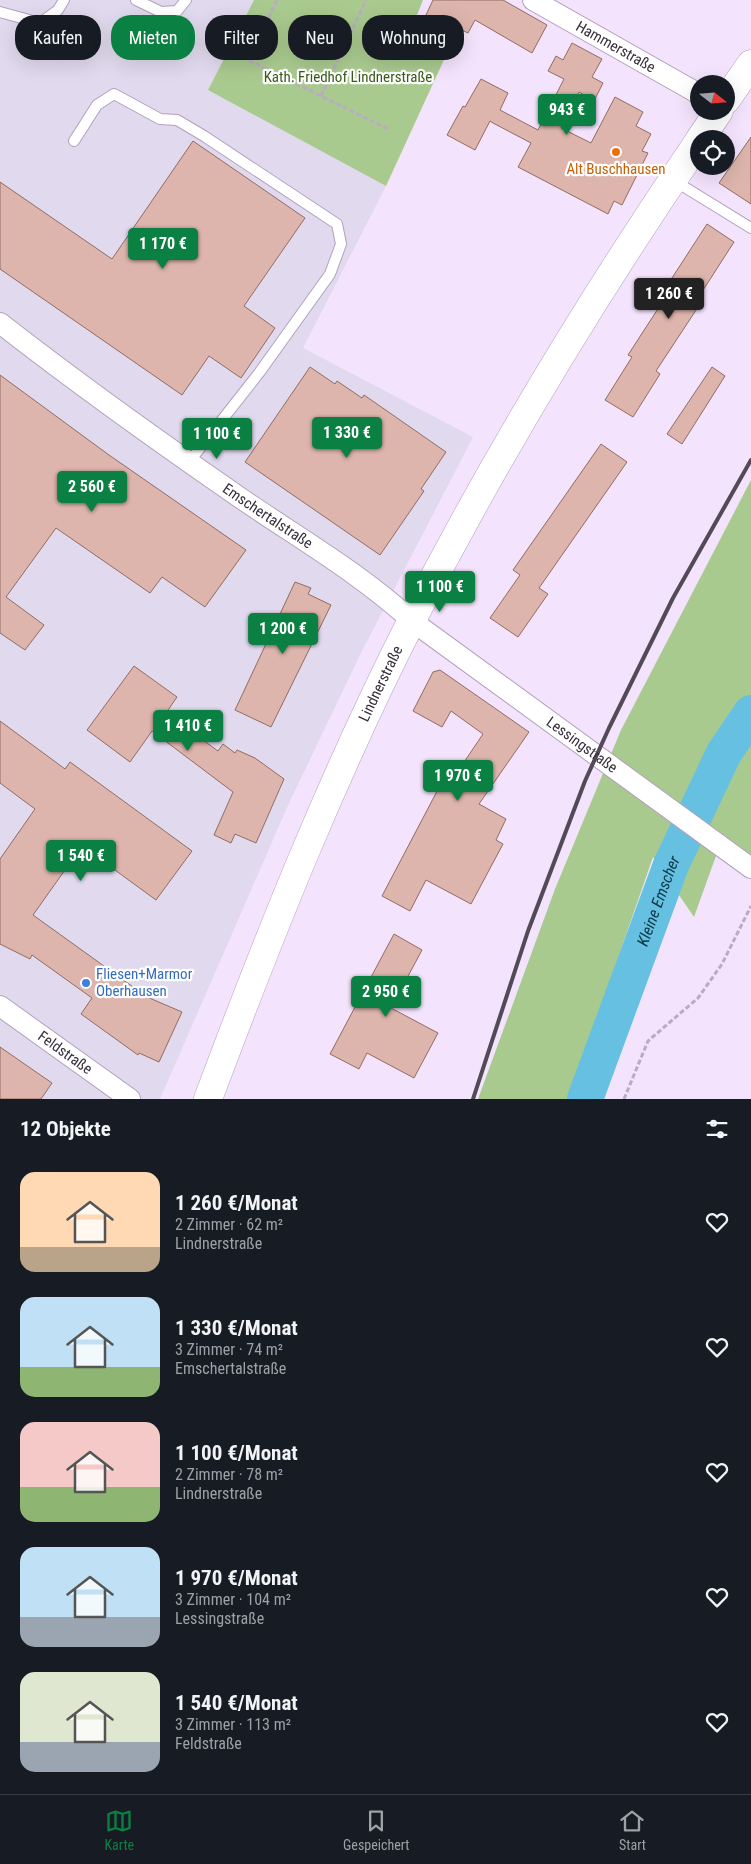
<!DOCTYPE html>
<html lang="de">
<meta charset="utf-8">
<style>
body{margin:0;font-family:"Roboto Condensed",sans-serif;background:#242831;color:#f1f3f6;height:100vh;display:flex;flex-direction:column;font-size:19px;white-space:nowrap}
*{box-sizing:border-box;margin:0}
p{font-size:16px;color:#9ea1a6}
.icon{flex:none;width:28px;height:28px;fill:none;stroke:currentColor;stroke-width:2;stroke-linecap:round;stroke-linejoin:round}
.map{position:relative;height:1099px;overflow:hidden}
.drawer{display:flex;flex-direction:column;background:#171b24;flex:1}
.drawer>*{flex:none}
.hud{position:absolute;left:15px;top:15px;width:500px;height:45px;display:flex;gap:10px}
.needle{width:32px;rotate:107deg}
.controls{position:absolute;left:690px;top:75px;display:grid;gap:10px}
.controls a{display:grid;place-items:center;width:45px;height:45px;border-radius:50%;background:#171b24;box-shadow:0 5px 20px #0002;font-size:25px}
.price{position:absolute;translate:-50% -42px;padding:0 11px;border-radius:5px;background:#0b8043;color:#fff;font-size:16px;line-height:32px;filter:drop-shadow(0 1px 2px #0008)}
.price::after{content:'';position:absolute;left:50%;top:30px;width:15px;height:11px;margin-left:-8px;background:inherit;clip-path:polygon(0 0,100% 0,50% 100%)}
.price.on{background:#222;color:#fff}
ul{padding:0;list-style:none}
li{display:flex;align-items:center;gap:15px;height:125px;padding:0 20px}
li span{display:grid;place-items:center;flex:none;width:140px;height:100px;border-radius:15px;color:#555}
li>.icon{margin-inline-start:auto}
span .icon{width:60px;height:60px;fill:#fffc;stroke-width:1}
li b{font-size:21px}
h2{display:flex;justify-content:space-between;align-items:center;height:60px;padding:0 20px;font-size:21px}
.pill{padding:0 18px;border-radius:20px;background:#171b24;box-shadow:0 5px 20px #0002;font-size:18px;line-height:45px}
.pill.on{background:#0b8043;color:#fff}
.tabs{display:flex;justify-content:space-around;align-items:center;height:70px;border-top:1px solid #363941;background:#171b24;font-size:14px;color:#9ea1a6}
.tabs a{display:grid;justify-items:center;gap:2px}
.tabs .on{color:#0b8043}
.map>svg:first-child{display:block}
.industrial{fill:#e1d9ed}
.green{fill:#a9ca8f}
.lines{fill:none;stroke-linecap:round;stroke-linejoin:round}
.river{stroke:#66c0e1;stroke-width:36}
.building{fill:#ddb5ac;stroke:#906c64}
.lane-casing{stroke:#b3a0bd;stroke-width:12}
.street-casing{stroke:#b3a0bd;stroke-width:22}
.secondary-casing{stroke:#b3a0bd;stroke-width:29}
.path{stroke:#b9acc1;stroke-width:3;stroke-dasharray:5 2.5;stroke-linecap:butt}
.lane{stroke:#fff;stroke-width:10}
.street{stroke:#fff;stroke-width:20}
.secondary{stroke:#fff;stroke-width:28}
.rail{stroke:#534a57;stroke-width:4}
.food-dot{fill:#e8710a;stroke:#fff;stroke-width:2}
.shop-dot{fill:#3f7fe0;stroke:#fff;stroke-width:2}
.labels{text-anchor:middle;dominant-baseline:central;stroke-width:4.5;stroke-linejoin:round;paint-order:stroke}
.street-label{font-size:15px;fill:#372f3b;stroke:#fff}
.park-label{font-size:15px;fill:#3a5c18;stroke:#fff}
.food-label{font-size:15px;fill:#c56008;stroke:#fff}
.shop-label{font-size:15px;fill:#366cbe;stroke:#fff;text-anchor:start}
.water-label{font-size:16px;font-style:italic;fill:#0c3644;stroke:#fff}
</style>
<div class="map">
<svg width="751" height="1099" viewBox="0 0 751 1099">
<rect width="100%" height="100%" fill="#f3e3fc"/>
<path class="industrial" d="M0,0H254L208,90L386,186L303,348L473,437L361,653L289,803L160,1099H0Z"/>
<path class="green" d="M254,0H423L415,20L448,51L386,186L208,90Z
M751,480V863L721,842L694,917L653,857L569,1099H478L555,889L621,730Z"/>
<g class="lines">
<path class="river" id="s1" d="M585,1099L671,865L724,753L751,713"/>
</g>
<path class="building" d="M433,0H503L547,25L532,53L475,20L468,33L441,20L440,23L426,15Z
M572,43L602,59L592,77L603,83L594,101L579,92L561,128L591,143L615,97L643,112L636,126L651,134L642,151L648,153L622,205L614,201L608,214L518,167L531,143L493,123L490,121L475,150L447,135L463,106L465,107L481,79L508,93L500,110L538,130L564,79L548,71L556,56L563,60Z
M751,137V204L719,183Z
M193,141L305,218L244,306L275,328L241,378L209,356L182,395L0,269V182L112,259Z
M707,224L734,242L698,298L702,301L656,371L660,374L633,417L605,400L632,357L628,355L674,284L670,281Z
M310,367L335,384L337,381L362,398L364,395L446,452L421,489L424,491L380,555L245,462Z
M712,367L725,376L682,444L667,434Z
M0,375L109,455L246,550L205,607L162,577L150,593L56,528L6,597L44,625L25,650L0,633Z
M601,444L627,462L539,588L548,594L518,637L490,618L520,575L513,570Z
M295,582L311,588L308,594L331,605L271,727L235,710Z
M134,666L177,697L166,713L218,751L223,744L235,753L237,750L255,758L284,779L256,843L235,834L231,843L214,835L233,792L152,731L130,762L87,730Z
M440,670L529,732L479,804L506,819L496,840L503,844L471,904L426,880L410,911L382,896L445,776L452,780L483,734L451,711L442,727L413,711L433,672Z
M0,721L65,769L70,762L192,851L156,900L82,846L33,915L147,997L182,1012L159,1062L139,1053L138,1055L81,1014L92,998L32,955L30,959L0,944V859L35,809L0,783Z
M394,934L422,950L391,1008L438,1033L414,1078L367,1053L359,1069L330,1054Z
M0,1047L52,1083L41,1099H0Z"/>
<g class="lines">
<defs>
<path id="lane" d="M136,0L161,12L177,11L186,0
M0,12L40,23L58,10L64,0
M74,141L97,105L114,94L160,119L177,120L204,136L337,224L341,244L330,274L259,373L189,462
M673,180L751,228"/>
<g id="street">
<path id="s2" d="M533,0L699,94"/>
<path id="s3" d="M0,323C78,384 158,441 239,497C297,537 360,573 412,621L751,868"/>
<path id="s4" d="M0,1006L130,1099"/>
</g>
<g id="secondary">
<path d="M726,100L751,64"/>
<path d="M700,139L719,111"/>
<path id="s5" d="M208,1099C269,936 333,775 412,620C497,454 594,295 699,141"/>
</g>
</defs>
<use href="#lane" class="lane-casing"/>
<use href="#street" class="street-casing"/>
<use href="#secondary" class="secondary-casing"/>
<path class="path" d="M277,0L248,60L388,129
M321,96L366,0
M624,1099L648,1041L698,998L722,964L751,906"/>
<use href="#lane" class="lane"/>
<use href="#street" class="street"/>
<use href="#secondary" class="secondary"/>
<path class="rail" d="M473,1099L528,931L585,781L609,728L673,598L751,460"/>
</g>
<circle class="food-dot" cx="616" cy="152" r="5"/>
<circle class="shop-dot" cx="86" cy="983" r="5"/>
<g class="labels">
<g class="street-label">
<text stroke="none"><textPath href="#s2" startOffset="95">Hammerstraße</textPath></text>
<text stroke="none"><textPath href="#s3" startOffset="330">Emschertalstraße</textPath></text>
<text stroke="none"><textPath href="#s5" startOffset="450">Lindnerstraße</textPath></text>
<text stroke="none"><textPath href="#s3" startOffset="719">Lessingstraße</textPath></text>
<text stroke="none"><textPath href="#s4" startOffset="80">Feldstraße</textPath></text>
</g>
<g class="park-label">
<text x="348" y="77">Kath. Friedhof Lindnerstraße</text>
</g>
<g class="food-label">
<text x="616" y="169">Alt Buschhausen</text>
</g>
<g class="shop-label">
<text x="96" y="974">Fliesen+Marmor<tspan x="96" dy="17">Oberhausen</tspan></text>
</g>
<g class="water-label">
<text stroke="none"><textPath href="#s1" startOffset="211">Kleine Emscher</textPath></text>
</g>
</g>
</svg>
<div class="controls">
<a><svg class="needle" viewBox="-14 -14 28 28"><path d="M0-13l5 13h-10z" fill="#e53935"/><path d="M0 13l5-13h-10z" fill="#9ea1a6"/></svg></a>
<a><svg class="icon" aria-label="locate" viewBox="0 0 24 24"><circle cx="12" cy="12" r="6"/><path d="M12 2v4M12 18v4M2 12h4M18 12h4"/></svg></a>
</div>
<b class="price" style="left:567px;top:136px">943 €</b>
<b class="price" style="left:163px;top:270px">1 170 €</b>
<b class="price on" style="left:669px;top:320px">1 260 €</b>
<b class="price" style="left:347px;top:459px">1 330 €</b>
<b class="price" style="left:217px;top:460px">1 100 €</b>
<b class="price" style="left:92px;top:513px">2 560 €</b>
<b class="price" style="left:440px;top:613px">1 100 €</b>
<b class="price" style="left:283px;top:655px">1 200 €</b>
<b class="price" style="left:188px;top:752px">1 410 €</b>
<b class="price" style="left:458px;top:802px">1 970 €</b>
<b class="price" style="left:81px;top:882px">1 540 €</b>
<b class="price" style="left:386px;top:1018px">2 950 €</b>
<div class="hud">
<a class="pill">Kaufen</a>
<a class="pill on">Mieten</a>
<a class="pill">Filter</a>
<a class="pill">Neu</a>
<a class="pill">Wohnung</a>
</div>
</div>
<section class="drawer">
<h2>12 Objekte<svg class="icon" aria-label="filters" viewBox="0 0 24 24"><path d="M4 7h16M4 17h16"/><circle cx="9" cy="7" r="2"/><circle cx="15" cy="17" r="2"/></svg></h2>
<ul>
<li><span style="background:linear-gradient(#ffd9b3 75%,#b9a48a 0)"><svg class="icon" aria-label="home" viewBox="0 0 24 24"><path d="M3 11l9-7 9 7M6 9v11h12V9"/></svg></span><div><b>1 260 €/Monat</b><p>2 Zimmer · 62 m²</p><p>Lindnerstraße</p></div><svg class="icon" aria-label="heart" viewBox="0 0 24 24"><path d="M12 20l-8-8c-3-5 5-10 8-4 3-6 11-1 8 4z"/></svg></li>
<li><span style="background:linear-gradient(#bfe0f5 70%,#8fb573 0)"><svg class="icon" aria-label="home" viewBox="0 0 24 24"><path d="M3 11l9-7 9 7M6 9v11h12V9"/></svg></span><div><b>1 330 €/Monat</b><p>3 Zimmer · 74 m²</p><p>Emschertalstraße</p></div><svg class="icon" aria-label="heart" viewBox="0 0 24 24"><path d="M12 20l-8-8c-3-5 5-10 8-4 3-6 11-1 8 4z"/></svg></li>
<li><span style="background:linear-gradient(#f6c9c9 65%,#8fb573 0)"><svg class="icon" aria-label="home" viewBox="0 0 24 24"><path d="M3 11l9-7 9 7M6 9v11h12V9"/></svg></span><div><b>1 100 €/Monat</b><p>2 Zimmer · 78 m²</p><p>Lindnerstraße</p></div><svg class="icon" aria-label="heart" viewBox="0 0 24 24"><path d="M12 20l-8-8c-3-5 5-10 8-4 3-6 11-1 8 4z"/></svg></li>
<li><span style="background:linear-gradient(#bfe0f5 70%,#9aa5b1 0)"><svg class="icon" aria-label="home" viewBox="0 0 24 24"><path d="M3 11l9-7 9 7M6 9v11h12V9"/></svg></span><div><b>1 970 €/Monat</b><p>3 Zimmer · 104 m²</p><p>Lessingstraße</p></div><svg class="icon" aria-label="heart" viewBox="0 0 24 24"><path d="M12 20l-8-8c-3-5 5-10 8-4 3-6 11-1 8 4z"/></svg></li>
<li><span style="background:linear-gradient(#dfe7d0 70%,#9aa5b1 0)"><svg class="icon" aria-label="home" viewBox="0 0 24 24"><path d="M3 11l9-7 9 7M6 9v11h12V9"/></svg></span><div><b>1 540 €/Monat</b><p>3 Zimmer · 113 m²</p><p>Feldstraße</p></div><svg class="icon" aria-label="heart" viewBox="0 0 24 24"><path d="M12 20l-8-8c-3-5 5-10 8-4 3-6 11-1 8 4z"/></svg></li>
</ul>
</section>
<nav class="tabs">
<a class="on"><svg class="icon" aria-label="map" viewBox="0 0 24 24"><path d="M3 6l6-2 6 2 6-2v14l-6 2-6-2-6 2zM9 4v14M15 6v14"/></svg>Karte</a>
<a><svg class="icon" aria-label="saved" viewBox="0 0 24 24"><path d="M7 4h10v16l-5-4-5 4z"/></svg>Gespeichert</a>
<a><svg class="icon" aria-label="home" viewBox="0 0 24 24"><path d="M3 11l9-7 9 7M6 9v11h12V9"/></svg>Start</a>
</nav>
